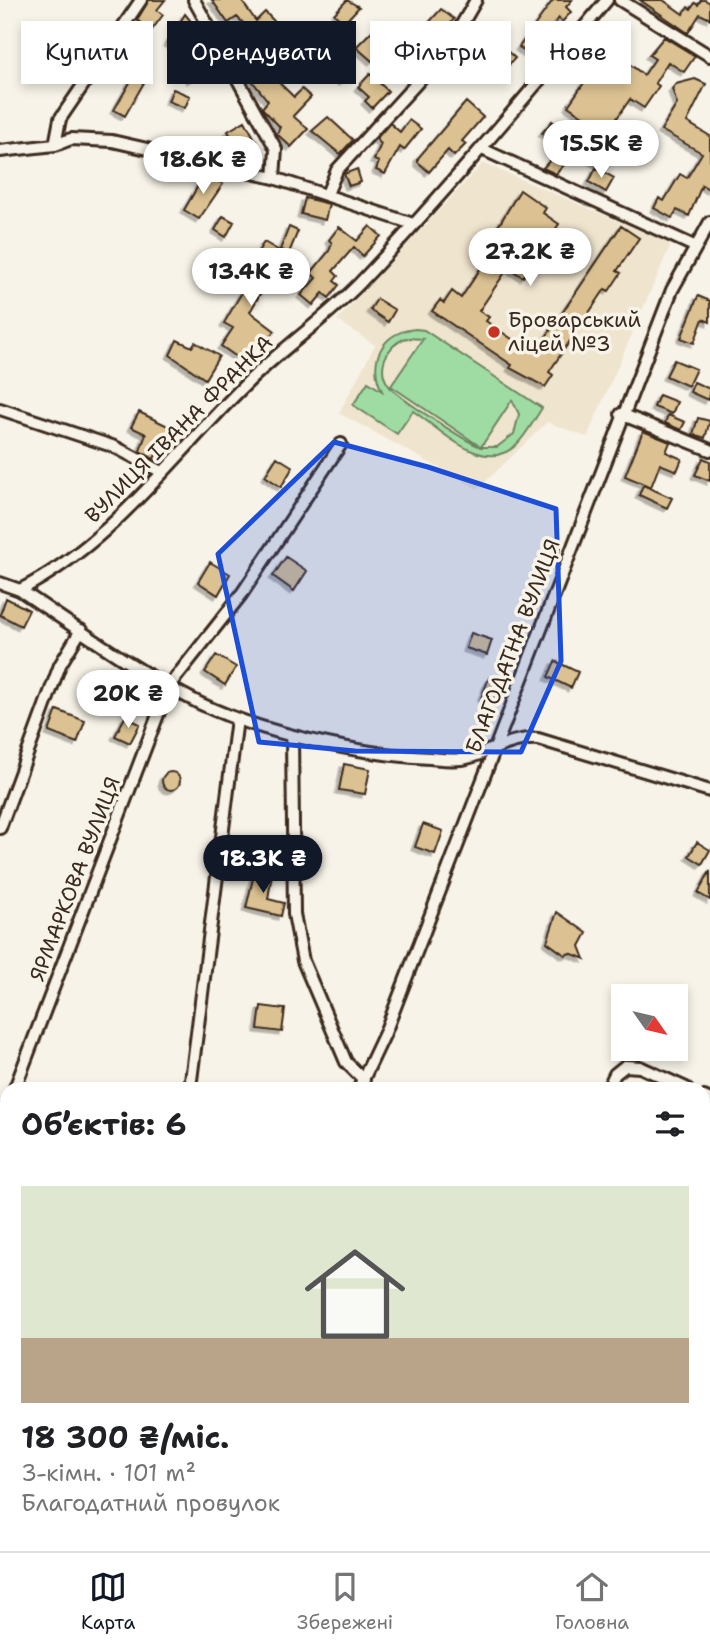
<!DOCTYPE html>
<html lang="uk">
<meta charset="utf-8">
<style>
body{margin:0;font-family:"Shantell Sans",sans-serif;background:#f2f2f2;color:#202124;height:100vh;display:flex;flex-direction:column;font-size:26px;white-space:nowrap}
*{box-sizing:border-box;margin:0}
p{font-size:23px;color:#757577}
.icon{flex:none;width:38px;height:38px;fill:none;stroke:currentColor;stroke-width:2;stroke-linecap:round;stroke-linejoin:round}
.map{position:relative;flex:1;overflow:hidden}
.side{position:absolute;left:0px;top:1082px;width:710px;height:471px;display:flex;flex-direction:column;background:#fff;border-radius:21px 21px 0 0;box-shadow:0 4px 10px #0003}
.side>*{flex:none}
.hud{position:absolute;left:21px;top:21px;width:668px;height:63px;display:flex;gap:14px}
.needle{width:46px;rotate:124deg}
.controls{position:absolute;left:611px;top:984px;display:grid;gap:14px}
.controls a{display:grid;place-items:center;width:77px;height:77px;border-radius:0px;background:#fff;box-shadow:0 4px 10px #0003;font-size:35px}
.price{position:absolute;translate:-50% -60px;padding:0 16px;border-radius:24px;background:#fff;color:#222;font-size:23px;line-height:46px;filter:drop-shadow(0 2px 4px #0008)}
.price::after{content:'';position:absolute;left:50%;top:42px;width:21px;height:16px;margin-left:-10px;background:inherit;clip-path:polygon(0 0,100% 0,50% 100%)}
.price.selected{background:#111827;color:#fff}
ul{padding:0;list-style:none}
li{display:grid;align-content:center;gap:14px;height:371px;padding:0 21px}
li span{display:grid;place-items:center;height:217px;border-radius:0px;color:#555}
li>.icon{margin-inline-start:auto}
span .icon{width:126px;height:126px;fill:#fffc;stroke-width:1}
li b{font-size:30px}
h2{display:flex;justify-content:space-between;align-items:center;height:84px;padding:0 21px;font-size:30px}
.pill{padding:0 24px;border-radius:0px;background:#fff;box-shadow:0 4px 10px #0003;font-size:24px;line-height:63px}
.pill.selected{background:#111827;color:#fff}
.tabs{display:flex;justify-content:space-around;align-items:center;height:98px;border-top:2px solid #e0e0e0;background:#fff;font-size:19px;color:#757577}
.tabs a{display:grid;justify-items:center;gap:4px}
.tabs .selected{color:#111827}
.map>svg:first-child{display:block}
.built{fill:#efe4ce}
.green{fill:#9fdca3;stroke:#6d8360;stroke-width:2;fill-rule:evenodd}
.lines{fill:none;stroke-linecap:round;stroke-linejoin:round}
.stream{stroke:#6c9694;stroke-width:3.5}
.building{fill:#dcc292;stroke:#3b2a1e;stroke-width:2;filter:url(#shadow)}
.minor-casing{stroke:#3b2a1e;stroke-width:16}
.minor{stroke:#f7f3e8;stroke-width:10}
.marked{fill:#1d4ed8;fill-opacity:0.2;stroke:#1d4ed8;stroke-width:5;stroke-linejoin:round}
.poi-dot{fill:#c8321e;stroke:#f7f3e8;stroke-width:2.5}
.labels{text-anchor:middle;dominant-baseline:central;stroke-width:7;stroke-linejoin:round;paint-order:stroke}
.poi-label{font-size:21px;fill:#3b2a1e;stroke:#f7f3e8;text-anchor:start}
.street-label{font-size:21px;fill:#3b2a1e;stroke:#f7f3e8}
</style>
<div class="map">
<svg width="710" height="1551" viewBox="0 0 710 1551">
<defs>
<filter id="shadow"><feDropShadow dx="-3.5" dy="3.5" stdDeviation="0" flood-color="#0004"/></filter>
</defs>
<rect width="100%" height="100%" fill="#f7f3e8"/>
<filter id="ink" filterUnits="userSpaceOnUse"><feTurbulence type="fractalNoise" baseFrequency=".0143" numOctaves="2"/><feDisplacementMap in="SourceGraphic" scale="14" xChannelSelector="R" yChannelSelector="G"/><feConvolveMatrix kernelMatrix="1 2 1 2 8 2 1 2 1" color-interpolation-filters="sRGB"/></filter>
<g filter="url(#ink)">
<path class="built" d="M483,163L671,244L587,437L547,422L478,489L339,413L375,345L337,320Z"/>
<path class="green" d="M416,329L424,330L542,408C534,420 527,434 517,444C485,477 440,429 413,411L397,434L353,405L368,382L382,391C367,362 382,331 416,329ZM406,338L423,339L391,386L481,447C468,443 397,397 389,386C376,368 386,346 406,338ZM512,400L519,414L514,434L497,447H481Z"/>
<g class="lines">
<path class="stream" d="M208,1545L212,1551"/>
</g>
<path class="building" d="M149,0H165L157,10L163,15L151,31L137,20Z
M212,0H241L256,21L265,12L278,25L267,36L272,44L268,47L237,17L228,23Z
M347,0L359,7L344,23L334,14Z
M553,0H572L566,7L571,12L562,22L559,18L530,56L519,47Z
M640,0H663L683,14L688,7L691,9L695,3L698,5L701,0H705L710,3V19L700,14L688,33Z
M441,9L454,19L443,33L445,35L416,65L406,56L421,41L417,36Z
M185,14L202,35L194,41L213,66L210,68L212,72L208,69L190,80L184,69L197,62L182,41L177,49L167,43Z
M374,29L389,43L372,61L356,47Z
M664,37L695,56L684,72L668,62L655,83L659,86L644,108L630,99L596,149L603,160L600,165L542,133L552,121L582,144L596,125L568,106L608,48L644,75L655,59L649,55Z
M256,50L269,68L266,70L294,97L302,89L311,97L293,116L308,129L291,147L277,134L280,127L262,108L268,101L238,63Z
M506,50L515,58L504,70L495,62Z
M334,58L350,74L342,82L325,66Z
M140,65L150,72L125,116L114,110Z
M370,74L388,91L372,108L365,101L369,97L358,87Z
M695,79L706,84L687,122L710,136V190L702,185L689,216L677,210L672,218L654,208L659,198L664,201L680,174L687,178L702,153L661,130L677,104L672,89L676,84Z
M173,89L190,96L185,108L168,101Z
M466,102L483,117L462,141L466,144L454,156L448,150L429,172L418,162V158Z
M328,117L353,140L340,154L312,131Z
M409,120L421,129L404,150L400,147L385,174L376,170L379,162L374,160L381,144L376,139L390,123L400,132Z
M245,121L256,141L239,151L228,131Z
M554,156L564,165L556,174L543,168Z
M596,168L614,178L606,192L589,182Z
M357,169L361,182L349,186L344,174Z
M205,174L223,184L199,219L184,210Z
M520,190L546,208L543,213L559,224L523,277L508,268L479,311L489,317L486,321L525,348L528,344L537,350L621,226L639,238L617,271L621,273L609,291L605,289L549,372L553,375L545,387L510,368L512,365L432,311L440,300L444,303L452,291L461,298L490,254L484,250Z
M305,198L329,204L325,220L301,214Z
M223,216L234,222L226,237L215,230Z
M370,226L381,236L363,256L354,247L333,271L338,276L334,281L339,285L329,298L323,293L313,305L301,295L316,278L311,273L329,251L332,243L329,240L339,227L357,241Z
M289,227L298,231L289,253L280,250Z
M264,242L283,253L250,312L275,331L265,344L260,339L244,362L221,346L233,328L224,323L259,263L253,260Z
M698,296L710,301V322L703,319L694,343L681,338Z
M377,299L395,310L388,322L370,310Z
M177,340L192,347L195,342L219,356L205,379L170,355Z
M674,360L696,369L688,386L666,376Z
M694,382L710,389L708,400L690,392Z
M659,395L677,402L672,414L654,407Z
M139,412L174,429L165,446L161,444L154,459L140,451L146,434L131,427Z
M668,415L685,422L681,430L665,423Z
M698,418L710,421L705,438L693,434Z
M643,431L670,442L666,452L682,459L677,471L660,464L651,487L625,476Z
M277,457L293,467L281,487L265,476Z
M703,458L710,461V481L695,475Z
M643,485L672,498L667,508L639,495Z
M286,557L307,571L294,591L273,576Z
M210,562L230,574L218,595L198,582Z
M6,598L29,610L21,626L0,615Z
M471,633L492,640L487,655L466,648Z
M216,655L236,667L225,685L205,672Z
M555,661L578,672L571,688L548,677Z
M489,678L504,684L496,704L481,698Z
M57,710L85,721L77,743L49,732Z
M125,717L140,724L130,743L115,736Z
M344,764L370,769L365,794L339,790Z
M162 781a9 9 0 1 1 18 0a9 9 0 1 1-18 0Z
M423,824L443,831L435,854L415,847Z
M697,842L710,850L702,864L689,856Z
M255,870L272,874L268,899L284,903L281,916L246,908Z
M710,871V900L698,893Z
M557,912L587,933L580,946L585,959L570,953L565,955L547,942Z
M261,1006L285,1009L282,1032L258,1029Z"/>
<g class="lines">
<defs>
<path id="minor" d="M194,0L276,149L274,178
M620,0L710,56
M55,145L60,119L141,0
M482,149L694,246
M0,151L55,145L71,139L112,141L274,178L413,224
M327,194L337,170L447,50L476,0
M0,409L115,447L162,472
M621,414L710,450
M0,583L20,590C78,629 137,672 199,703C261,733 362,755 430,758C442,759 456,761 467,758C492,752 512,737 538,739L710,791
M20,590C113,542 171,458 245,385C281,349 324,320 360,283C446,192 526,96 607,0
M292,736L294,914L303,961L346,1062L364,1080
M0,828L60,665L81,630
M15,1088L169,686L241,595L341,444
M190,1088L237,719
M359,1088L385,1033L672,290L710,222
M608,1088L615,1074L625,1066L640,1067L686,1088
M704,1097L710,1100
M0,1124L7,1108
M0,1168L7,1170
M704,1298H710
M704,1482L710,1485
M0,1484L7,1487
M0,1525L7,1510
M554,1545L555,1551
M116,1551L118,1545"/>
</defs>
<use href="#minor" class="minor-casing"/>
<use href="#minor" class="minor"/>
</g>
</g>
<path class="marked" d="M334,442L428,467L556,509L561,661L521,752L355,751L259,742L218,554Z"/>
<circle class="poi-dot" cx="494" cy="332" r="7"/>
<g class="labels">
<g class="poi-label">
<text x="508" y="320">Броварський<tspan x="508" dy="24">ліцей №3</tspan></text>
</g>
<g class="street-label">
<text transform="translate(179 429) rotate(-45)">ВУЛИЦЯ ІВАНА ФРАНКА</text>
<text transform="translate(513 646) rotate(-69)">БЛАГОДАТНА ВУЛИЦЯ</text>
<text transform="translate(75 879) rotate(-69)">ЯРМАРКОВА ВУЛИЦЯ</text>
</g>
</g>
</svg>
<div class="controls">
<a><svg class="needle" viewBox="-14 -14 28 28"><path d="M0-13l5 13h-10z" fill="#e53935"/><path d="M0 13l5-13h-10z" fill="#757577"/></svg></a>
</div>
<b class="price" style="left:601px;top:180px">15.5K ₴</b>
<b class="price" style="left:203px;top:196px">18.6K ₴</b>
<b class="price" style="left:530px;top:288px">27.2K ₴</b>
<b class="price" style="left:251px;top:308px">13.4K ₴</b>
<b class="price" style="left:128px;top:730px">20K ₴</b>
<b class="price selected" style="left:263px;top:895px">18.3K ₴</b>
<div class="hud">
<a class="pill">Купити</a>
<a class="pill selected">Орендувати</a>
<a class="pill">Фільтри</a>
<a class="pill">Нове</a>
</div>
<section class="side">
<h2>Об’єктів: 6<svg class="icon" aria-label="filters" viewBox="0 0 24 24"><path d="M4 7h16M4 17h16"/><circle cx="9" cy="7" r="2"/><circle cx="15" cy="17" r="2"/></svg></h2>
<ul>
<li><span style="background:linear-gradient(#dfe7d0 70%,#b9a48a 0)"><svg class="icon" aria-label="home" viewBox="0 0 24 24"><path d="M3 11l9-7 9 7M6 9v11h12V9"/></svg></span><div><b>18 300 ₴/міс.</b><p>3-кімн. · 101 m²</p><p>Благодатний провулок</p></div></li>
</ul>
</section>
</div>
<nav class="tabs">
<a class="selected"><svg class="icon" aria-label="map" viewBox="0 0 24 24"><path d="M3 6l6-2 6 2 6-2v14l-6 2-6-2-6 2zM9 4v14M15 6v14"/></svg>Карта</a>
<a><svg class="icon" aria-label="saved" viewBox="0 0 24 24"><path d="M7 4h10v16l-5-4-5 4z"/></svg>Збережені</a>
<a><svg class="icon" aria-label="home" viewBox="0 0 24 24"><path d="M3 11l9-7 9 7M6 9v11h12V9"/></svg>Головна</a>
</nav>
